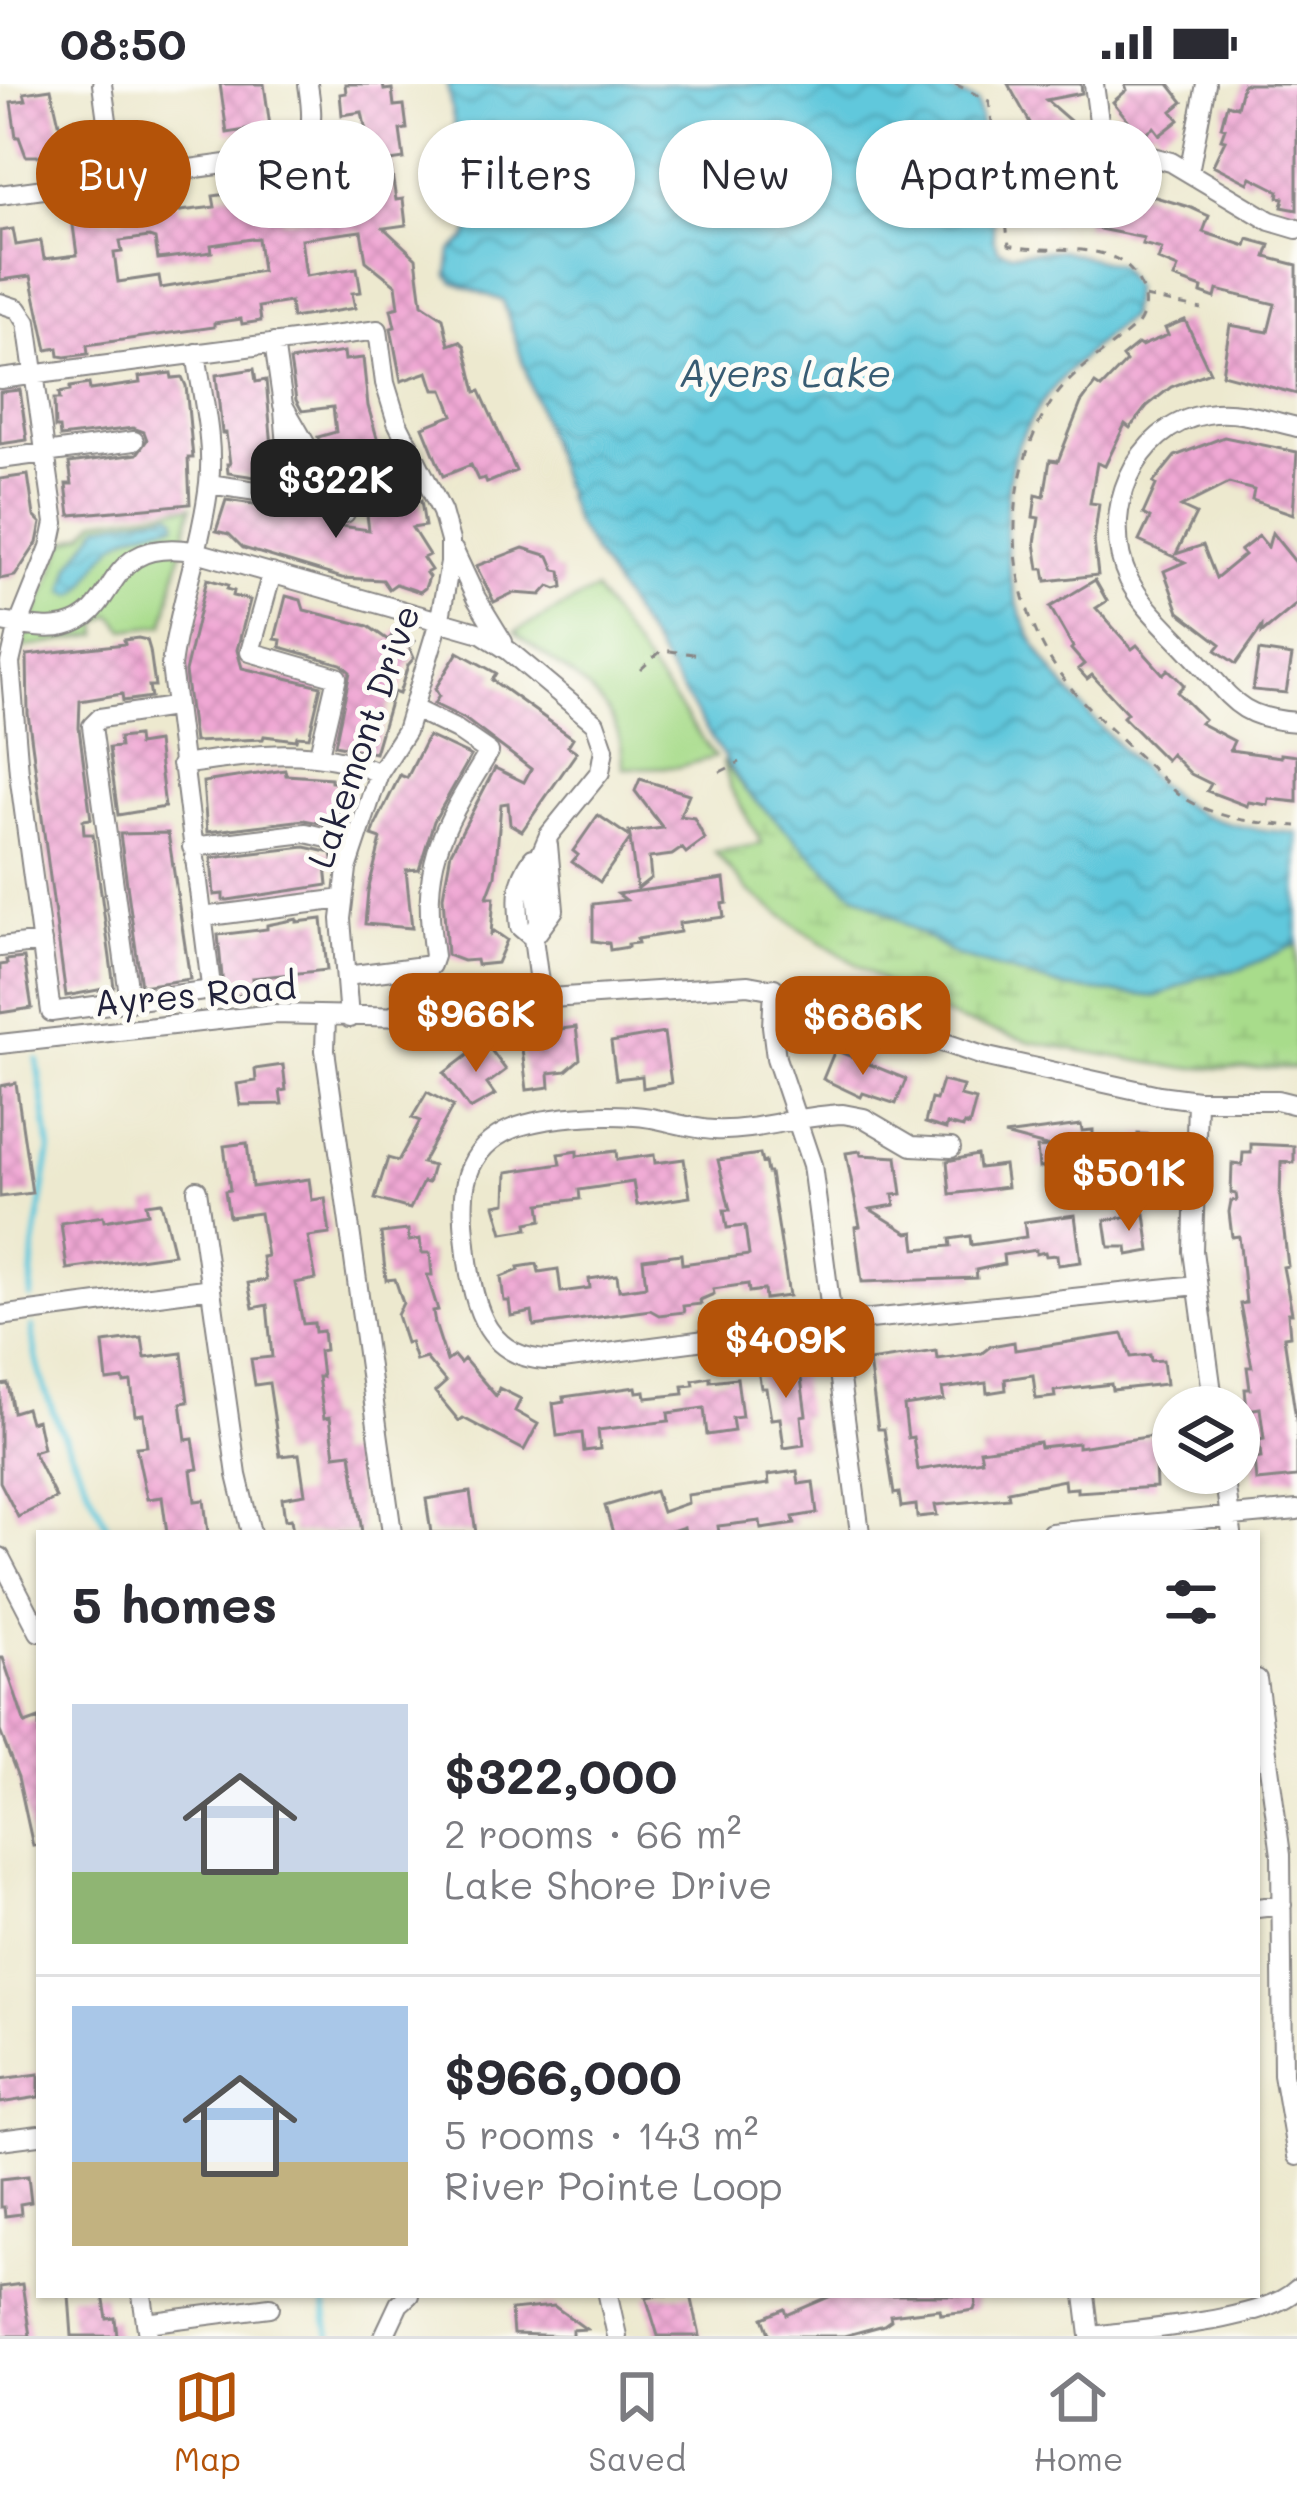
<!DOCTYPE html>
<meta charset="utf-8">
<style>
body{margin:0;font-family:Mali,sans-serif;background:#f7f7f7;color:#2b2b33;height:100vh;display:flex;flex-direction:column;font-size:45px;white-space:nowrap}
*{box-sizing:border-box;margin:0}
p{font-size:39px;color:#7c7c81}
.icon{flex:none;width:66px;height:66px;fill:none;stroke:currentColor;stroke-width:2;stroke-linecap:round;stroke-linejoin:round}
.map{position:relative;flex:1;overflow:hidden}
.details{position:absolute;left:36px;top:1446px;width:1224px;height:768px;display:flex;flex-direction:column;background:#fff;border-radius:0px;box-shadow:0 3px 9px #0004}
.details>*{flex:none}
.top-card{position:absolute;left:36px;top:36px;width:1227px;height:108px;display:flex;gap:24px}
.fabs{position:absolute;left:1152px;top:1302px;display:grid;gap:24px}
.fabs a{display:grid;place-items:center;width:108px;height:108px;border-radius:50%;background:#fff;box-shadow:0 3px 9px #0004;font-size:60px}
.price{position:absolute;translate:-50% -102px;padding:0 27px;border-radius:24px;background:#b45309;color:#fff;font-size:39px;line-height:78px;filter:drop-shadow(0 3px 6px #0008)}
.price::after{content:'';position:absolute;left:50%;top:72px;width:36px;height:27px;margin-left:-18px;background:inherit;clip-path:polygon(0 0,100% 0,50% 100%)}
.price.active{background:#222;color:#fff}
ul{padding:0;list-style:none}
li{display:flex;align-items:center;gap:36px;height:300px;padding:0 36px}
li+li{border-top:3px solid #e1e1e2}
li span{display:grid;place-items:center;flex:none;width:336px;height:240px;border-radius:0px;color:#555}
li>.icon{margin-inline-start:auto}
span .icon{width:144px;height:144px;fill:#fffc;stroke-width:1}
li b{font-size:51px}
h2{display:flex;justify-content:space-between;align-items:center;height:144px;padding:0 36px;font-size:51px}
.pill{padding:0 42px;border-radius:54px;background:#fff;box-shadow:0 3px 9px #0004;font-size:42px;line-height:108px}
.pill.active{background:#b45309;color:#fff}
.status{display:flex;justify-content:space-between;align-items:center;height:84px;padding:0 60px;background:#fff;direction:ltr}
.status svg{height:33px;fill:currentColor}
.tabs{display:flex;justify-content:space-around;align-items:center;height:168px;border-top:3px solid #e1e1e2;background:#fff;font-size:33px;color:#7c7c81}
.tabs a{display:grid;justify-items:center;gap:6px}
.tabs .active{color:#b45309}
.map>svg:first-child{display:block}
.wetland{fill:url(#wetland-marsh);stroke:#657f63;stroke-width:3}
.park{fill:#a8dc8b;stroke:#657f63;stroke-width:3}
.water{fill:url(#water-waves);stroke:#41758c;stroke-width:3}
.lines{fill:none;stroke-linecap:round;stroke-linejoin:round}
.stream{stroke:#60c8dc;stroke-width:6}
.building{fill:url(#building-cross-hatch);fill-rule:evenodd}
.minor-casing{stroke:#888685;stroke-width:22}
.path{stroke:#888685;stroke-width:3;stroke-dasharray:9 9;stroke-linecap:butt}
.minor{stroke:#fff;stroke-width:18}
.labels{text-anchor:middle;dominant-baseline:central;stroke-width:10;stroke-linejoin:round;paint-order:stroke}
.street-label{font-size:36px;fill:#22223b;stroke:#fdfcf7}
.water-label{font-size:39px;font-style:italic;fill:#385c73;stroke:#fdfcf7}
</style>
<div class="status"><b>08:50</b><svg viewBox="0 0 49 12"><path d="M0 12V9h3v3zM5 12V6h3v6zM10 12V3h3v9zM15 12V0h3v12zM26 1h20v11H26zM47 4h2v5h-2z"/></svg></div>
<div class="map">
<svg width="1297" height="2252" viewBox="0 0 1297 2252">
<defs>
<pattern id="wetland-marsh" width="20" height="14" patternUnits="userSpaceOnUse" patternTransform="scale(3)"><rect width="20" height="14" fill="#a8dc8b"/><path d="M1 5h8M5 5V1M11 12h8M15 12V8" fill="none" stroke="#90bc79"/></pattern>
<pattern id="water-waves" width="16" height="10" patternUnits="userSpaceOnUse" patternTransform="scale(3)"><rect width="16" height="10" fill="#60c8dc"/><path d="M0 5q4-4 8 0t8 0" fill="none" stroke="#4fa2b4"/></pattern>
<pattern id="building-cross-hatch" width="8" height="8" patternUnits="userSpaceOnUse" patternTransform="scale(3)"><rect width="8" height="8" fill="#f0a8d4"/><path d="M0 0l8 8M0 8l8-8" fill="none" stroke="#ce90b7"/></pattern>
</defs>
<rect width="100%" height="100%" fill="#fdfcf7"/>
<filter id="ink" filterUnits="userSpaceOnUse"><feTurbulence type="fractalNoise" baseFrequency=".00833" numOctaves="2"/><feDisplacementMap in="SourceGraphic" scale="24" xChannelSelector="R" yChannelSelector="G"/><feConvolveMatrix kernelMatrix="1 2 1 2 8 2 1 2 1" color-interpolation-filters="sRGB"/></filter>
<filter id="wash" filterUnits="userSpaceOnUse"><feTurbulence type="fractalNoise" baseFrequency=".004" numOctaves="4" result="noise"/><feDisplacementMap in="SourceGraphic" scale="48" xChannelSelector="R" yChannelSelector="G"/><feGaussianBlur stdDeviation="2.7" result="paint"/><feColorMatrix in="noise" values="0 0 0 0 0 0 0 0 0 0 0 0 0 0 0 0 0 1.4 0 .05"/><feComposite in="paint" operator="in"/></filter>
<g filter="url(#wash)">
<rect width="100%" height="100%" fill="#ede9cf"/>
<path class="wetland" d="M722,676L745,706L846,804L1158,913L1201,892L1241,885L1297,860V984H1180L1031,958L960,937L917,919L799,844L748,807L715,768L762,760L731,705Z"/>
<path class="park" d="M192,422L164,541L125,546L112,531L98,539L99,551L22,564L65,458L84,450L97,436Z
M595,506C632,564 676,616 715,673L678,683L623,684C625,612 563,590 515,548Z"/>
<path class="water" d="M447,0H935L977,18L994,109L993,154L998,165L1009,169L1060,166L1118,181L1133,203L1129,232C1083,272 1042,305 1017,363C1008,387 1006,419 1006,445C1006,544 1055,596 1121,664C1143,686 1170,716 1198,729C1227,742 1265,747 1297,749V860L1241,885L1201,892L1158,913L1067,904L957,872L846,804L745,706L575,439L503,217L453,198L448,191L451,167L466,155L472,140Z
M171,429L176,433V440C135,445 116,451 93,488C86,499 85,505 74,511L64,508L71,482L100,441Z"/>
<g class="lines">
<path class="stream" d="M31,1213L34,1163L50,1065L37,976
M32,1243C36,1313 82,1386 110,1449
M323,2211L330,2252"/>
</g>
<g id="blocks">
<path class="building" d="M220,0H264L270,42L227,49Z
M345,0H383L384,6L392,5L394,22L404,21L407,45L400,46L404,75L390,77L396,116L403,115L406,141L384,144L416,174L422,220L443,234L449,261L460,257L465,262L476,308L480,307L516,387L487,399L485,394L478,396L471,381L443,392L423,343L453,331L443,306H434L428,288L401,297L391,244L395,243L391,225L399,223L396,201L366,177L361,147L301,155L306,192L357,184L361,208L352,209L355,224L292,234L290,218L259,223L261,237L242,240L241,235L214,239V243L87,261L88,270L65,273L59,272L58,264L47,266L31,192L0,196V147L13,145L16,161L41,157L44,175L77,171L72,134L100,131L101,136L151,129L150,121L178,117L180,127L215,123L213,112L277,103L282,137L317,132L315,117L360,113L356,93L360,88L371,87L366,47L362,28L342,31L340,10L346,9ZM149,153L155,155L158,175L212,168L211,161L258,154L262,187L161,204L159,192L118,198L114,169L122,168L120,157Z
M1008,0H1081L1082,9L1046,16L1076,42L1061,60L1087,91L1119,97L1118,102L1189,123L1209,132L1203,148L1246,162L1248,155L1270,161L1266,173L1297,181V310L1222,290L1230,241L1268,248L1275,220L1217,206L1215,214L1201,209L1202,204L1174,194L1178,184L1158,176L1162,165L1142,160L1144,154L1085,142L1091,110L1053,141L1026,108L1050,89L1019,59L1033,44Z
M1125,0H1169L1183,18L1172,27L1179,36L1160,51L1154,43L1141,52L1113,18L1127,6Z
M1243,0H1297V126L1282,123L1284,114L1278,113L1279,107L1251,93L1248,99L1213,81L1225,56L1221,55L1225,44L1221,43L1227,20L1237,23Z
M51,5L65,65L56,66L57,72H26L19,53H16L11,18L26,16L24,9Z
M1185,236L1210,288L1171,303L1147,322L1130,344L1125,340L1105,382L1097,379L1090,419L1099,420L1094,457L1098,491L1046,497L1044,485H1039L1035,459L1039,434L1033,433L1036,411L1044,413L1050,376L1058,377L1081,319L1095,300L1101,304L1126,278L1122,273L1138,260L1141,262L1168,251L1165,244Z
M344,268L345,276L363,274L368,322L383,375L392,372L404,395L365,411L364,404L355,408L341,370L329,374L320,359L318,353L336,348L333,323L302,327L296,316L290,277Z
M254,285L256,298L266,296L275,396L228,389L227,380H230L226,349H222L216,291Z
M171,289L172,294L182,293L186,302L193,374H188L190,420L70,431L66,400H72L69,379L137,370L147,356L144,348L133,344L60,353L59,344H55L54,315H60L59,309L70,307V303L89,300L90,306L140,299L139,293Z
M20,306L27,356L0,360V308Z
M1224,353L1297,368L1293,430L1252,416L1254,406L1229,399L1181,423L1196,430L1176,470L1203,461L1216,494L1244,471L1240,467L1259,452L1268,463L1272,449L1297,480V520L1262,549V543L1236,580L1216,566L1221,560L1179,528L1164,487L1185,478L1139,457L1150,434L1143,430L1156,401L1153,399L1175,372Z
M28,391L34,432L41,439L37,459L15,492L0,495V395Z
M226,416L288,425L341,442L369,446L366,423L421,417L425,442L412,444L429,471L423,474L431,486L426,489L429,493L425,504L420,508L396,500L389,505L383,496L342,494L243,464L229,450L216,447Z
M523,464L549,472L555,486L561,487L563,503L556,505L549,502L541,511L513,509L494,518L476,482Z
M207,495L228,501L227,505L234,507L233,512L250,516L237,566L242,584L321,602L309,653L297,652L296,656L264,652L263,655L194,658L185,588Z
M1095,496L1107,517L1096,524L1132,565L1137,561L1163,590L1168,585L1184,601L1177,608L1204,635L1200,639L1234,657L1230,666L1281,673V670L1297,672V718L1269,715L1268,721L1248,718L1247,722L1207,707L1211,700L1191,690L1171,670L1166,676L1123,633L1127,629L1092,591L1087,595L1078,585L1084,580L1071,565L1073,563L1050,523Z
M286,512L301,516L304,526L368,542L388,556L400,543L415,557L409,563L414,574L408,581L399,610L393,608L375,669L335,661L350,588L341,580L280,563L281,556L275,555Z
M138,554L147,556L150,566L155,602H149L151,613L123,617L122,610L80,617L79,644L91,735L83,736L84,750H93L114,903L66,912L28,630L27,571L125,560L124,556Z
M1259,567L1292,572L1286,609L1253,606Z
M458,568L496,589L492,596L573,654L568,662L577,668L522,747L510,740L508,719L501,720L495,792L487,813H494L491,850L494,847L507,856L497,879L477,881L476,876L463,877L447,871L443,812L451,768L495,684L524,698L531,685L465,635L434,620L439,612L435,605Z
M137,652L138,661L157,658L165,723L118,731L109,664L120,663L119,654Z
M428,652L471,672L434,737L419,785L406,786L412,844L365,840L368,807L381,755L372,752L376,740L400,691L407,694Z
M285,686L286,691L331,694V698L346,700L336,742L304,736L207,748L203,698Z
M640,695L689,710L680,732L694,734L705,755L686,769L682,764L672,771L649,774L651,794L637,805L630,755L600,798L572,778L578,771L573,767L598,731L630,753L629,748L663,744L635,707Z
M168,749L190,895L141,902L120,750Z
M305,763L332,769L334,782H326L328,801L228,816H223V810L214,811L211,774Z
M724,795L727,819L722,820L724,833L679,839L680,848L637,855L638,859L628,860V863L610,866L609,859L593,857V820L626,816L618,810Z
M297,835V838L322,835L327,886L252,894L253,904L241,906L242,911L224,914L218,851L267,845V841Z
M24,874L32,924L0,929V881L7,880L6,876Z
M576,943L580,975L566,987L549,989L550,1003L527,1006L521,957L541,955L540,948Z
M664,949L671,999L643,1004L642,992L616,995L611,958Z
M485,958L506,986L487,1000L495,1011L470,1025L444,989Z
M835,966L906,995L896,1020L863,1009L861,1013L823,995Z
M283,981L286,1006L280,1007L282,1020L240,1021L237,1000L256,997L255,985Z
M942,997L963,1002L960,1012L976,1016L969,1042L964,1040L963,1044L947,1040L946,1045L925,1039L931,1015L936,1016Z
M16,999L32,1109L0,1113V1002Z
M427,1008L453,1022L422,1079L433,1082L428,1099L423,1098L410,1125L375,1115L388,1074L398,1077L420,1037L412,1034Z
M1081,1041L1082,1047L1093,1046V1052L1138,1055V1050L1161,1051L1159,1074L1143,1073L1142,1091H1134L1133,1102L1112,1101V1091L1059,1097L1058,1082L1039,1084L1037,1064L1050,1063L1004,1051Z
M247,1059L252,1103L309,1095L312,1116L325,1114L330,1150L308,1153L316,1195L295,1199L303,1240L314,1239L315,1248L323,1247L325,1266L319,1267L322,1293H318L324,1334L330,1333L335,1371L351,1369L362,1449H293L291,1435L285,1436L282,1414L305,1410L299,1370L280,1372L269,1299L255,1301L251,1275L272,1273L267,1221L253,1224L248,1199L266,1196L262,1173L267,1172L260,1129L229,1133L225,1107L230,1106L224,1062Z
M1251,1060L1294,1062V1079L1281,1078L1280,1113L1288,1182L1283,1183L1292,1229H1288L1290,1252L1284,1253L1297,1342V1393L1256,1397L1254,1375L1261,1374L1259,1356L1264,1355L1260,1324L1247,1326L1245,1305H1250L1247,1283H1252L1240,1220L1246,1219L1239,1152L1232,1153L1229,1128L1231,1117L1237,1116L1236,1110L1231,1109L1232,1080L1242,1081L1243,1069H1251Z
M577,1067V1072L616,1067L617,1076L654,1071L655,1079L684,1075L690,1113L637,1121L633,1098L579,1106L580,1115L540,1120L542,1136L527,1139L528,1145L503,1149L495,1121L506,1119L507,1088L561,1080L559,1070Z
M860,1067L861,1071L897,1073L902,1110L893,1111L895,1121L870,1125L908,1149L914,1148L916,1165L951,1162L950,1155L970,1152L971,1161L1026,1153L1024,1138L1075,1131L1081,1178L1058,1181L1057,1171L1046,1172L1045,1168L1036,1170V1166L1003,1171L1004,1180L976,1186L977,1194L862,1198L855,1143L860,1142L846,1069Z
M760,1070L762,1079L765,1078L767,1089H770L789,1212L765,1215L764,1206L749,1208L748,1200L713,1205L714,1210L700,1216L701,1220L683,1222L684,1228L659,1231L650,1226L534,1242L532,1228L511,1232L509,1217H504L501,1193L519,1186L518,1183L537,1180L539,1188L558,1185L561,1208L590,1204L589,1195L617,1191L619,1206L646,1202L643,1175L681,1170L682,1180L749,1171L745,1142L727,1144L724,1126H730L718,1076Z
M977,1071L979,1084L1004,1081L1007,1103L950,1110L947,1077Z
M161,1118L174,1170L67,1185L61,1139L103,1132L104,1137L148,1129L146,1120Z
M1145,1130L1150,1167L1128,1171L1127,1163H1109L1105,1136Z
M408,1146L409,1157L420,1155L422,1169H430L432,1191H427L438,1226L433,1227L435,1240L447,1277L454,1272L460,1279L464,1275L496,1312L499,1304L521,1315L515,1327L538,1340L524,1366L463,1334L459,1337L435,1308L446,1298L426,1274L416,1277L410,1258L406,1259L397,1231L403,1219L395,1195L386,1196L381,1149Z
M1123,1250L1131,1273L1150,1271L1151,1277L1163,1276L1166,1300L1112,1306L1111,1300L1054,1307L1055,1313L1036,1315L1033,1291L1005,1295L1006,1306L987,1309L986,1299L942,1305L944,1316L904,1322L908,1354L913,1353L918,1386L982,1376L980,1366L1039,1358L1040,1363L1078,1359V1363L1154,1352L1156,1403L1077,1408V1404L1065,1405L1064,1396L1008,1407L1009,1414L935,1421L937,1431L917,1433L916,1421L901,1423L899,1409L894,1410L884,1345H878L869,1277L936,1267L937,1275L982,1269L991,1262L1014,1258L1015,1266Z
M142,1254L145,1274L182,1269L188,1318L181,1319L186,1356L193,1355L198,1385L191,1386L195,1417L204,1416L208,1449H167L162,1413L147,1415L136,1363L147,1362L143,1330L135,1331L131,1298L124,1299L123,1295L107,1297L103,1259Z
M799,1280L806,1331L801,1332L804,1361L784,1364L780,1334L771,1335L766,1304H761L758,1286Z
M710,1293V1297L737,1294L742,1333L732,1334L734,1347L707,1351L704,1324L668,1329L669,1337L598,1346L600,1365L584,1367L582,1349L557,1352L553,1319L564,1317L563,1313L636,1303L637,1308L645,1307L646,1314L684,1310L683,1302L694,1301L693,1296Z
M8,1300L13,1328L26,1324L30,1338L37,1336L43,1365L33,1368L56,1414L18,1433L0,1398V1301Z
M797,1387L799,1400L813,1398L817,1429L793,1433L795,1440L761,1445L760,1437L718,1442L719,1449H685L684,1443L666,1449H613L605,1422L655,1407L662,1428L688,1419L687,1411L769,1400L768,1391Z
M470,1408L476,1449H431L426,1415Z
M0,1574H3L25,1640L39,1635V1761L33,1762L18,1693L0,1647Z
M39,1990V2013L0,2019V1995Z
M28,2092L31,2118L20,2120L21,2130L5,2132L4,2123H0V2095Z
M22,2200L30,2252H1L0,2203Z
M69,2211H103L107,2235L115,2234L117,2252H72Z
M657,2211H691L700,2252H658L646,2213Z
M833,2211H975L976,2220L974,2226L961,2228L941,2230L940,2225L890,2231L891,2236L884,2241L844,2252H770L763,2234L785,2225L787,2231Z
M554,2222L586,2245L572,2246V2252L513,2250L511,2226Z"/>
</g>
</g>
<g filter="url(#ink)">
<use href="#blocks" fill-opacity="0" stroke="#888685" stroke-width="3"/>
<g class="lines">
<defs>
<path id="minor" d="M102,0L115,95
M1094,0L1101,52L1114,63L1171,78L1270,137L1297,145
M1189,88L1206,0
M0,111L291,71C317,50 312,30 308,0
M0,219L18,225L27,238L55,439L50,463L19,540L10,579L19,689L51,928L204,907L211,902L171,582C179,520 202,461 209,399C214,357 202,311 196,269
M0,295L378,246L385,299L397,338L442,428L450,457V479L440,534L406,647L379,689L347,785L341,835L349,934
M284,326L291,412
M1297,343C1267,336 1238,325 1207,330C1133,342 1098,432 1129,496C1143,525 1173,549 1194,573C1232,614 1237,634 1297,638
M0,375L134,357
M209,400L291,412L345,429L283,321L274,259
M454,467L476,514L503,558
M272,489L250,568L337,593L319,670
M0,538C21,540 45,547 65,542C123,528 99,453 193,467L481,549L509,567L595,639L604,665L600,688L549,751L534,786L539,838L533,854L541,913
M181,681C251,671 312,660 379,689
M192,763L306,749L353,760
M533,774C516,799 517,814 520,843L533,854
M202,833L343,815
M535,852L554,826L548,761
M0,863L42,858
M346,892L431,881L434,872C420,777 441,747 489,668L457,646L414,625
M774,904L772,942L776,974L812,1081L860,1449
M130,918L92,642L100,634L173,623
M837,921C858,912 897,927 907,946
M396,930C410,915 429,912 448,910L459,920
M326,932L325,966L392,1449
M0,960L273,930L410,933L448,929L459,920L748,901L817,914L837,921L851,933L892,948L907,946L983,972L1159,1011L1197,1016H1277L1297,1021
M1197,1016L1193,1167L1214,1323
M951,1064L912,1062L864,1034L843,1030C800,1031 757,1048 714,1046C693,1045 672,1038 651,1034C613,1028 539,1031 505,1048C455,1074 462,1122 467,1170C474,1225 487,1278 555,1276L832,1239L1197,1201
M197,1106L237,1391L251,1449
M0,1232L211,1204
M1224,1389L1232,1449
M1051,1449L1297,1426
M0,1473L39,1548
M1257,1595L1281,1771L1283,1990L1297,2072
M1257,1824L1282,1821
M0,2056L39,2051
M142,2211L148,2252
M608,2211L617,2252
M1085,2211L1090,2252
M146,2239L270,2223
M384,2252L399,2220L409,2211
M1092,2252C1141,2245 1264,2238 1297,2205"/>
</defs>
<use href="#minor" class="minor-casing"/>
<path class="path" d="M955,0L989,17L1009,161C1051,173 1119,149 1141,203C1146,216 1146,228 1138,240C1111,265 1077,283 1055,313C996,396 1004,521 1067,599C1099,639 1142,673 1178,710C1215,735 1253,739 1297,742
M456,130L482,127
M1145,213L1202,225
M640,586L662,566L701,571
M720,688L740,678"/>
<use href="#minor" class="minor"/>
</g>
</g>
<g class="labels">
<g class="street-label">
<text transform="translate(362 652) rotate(-71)">Lakemont Drive</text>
<text transform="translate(195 909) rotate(-5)">Ayres Road</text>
</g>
<g class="water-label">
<text x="785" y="287">Ayers Lake</text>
</g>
</g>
</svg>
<div class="fabs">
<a><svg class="icon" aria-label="layers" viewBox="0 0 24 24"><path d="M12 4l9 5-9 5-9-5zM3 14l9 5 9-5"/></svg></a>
</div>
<b class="price active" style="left:336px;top:457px">$322K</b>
<b class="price" style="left:476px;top:991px">$966K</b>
<b class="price" style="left:863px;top:994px">$686K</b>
<b class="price" style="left:1129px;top:1150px">$501K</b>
<b class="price" style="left:786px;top:1317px">$409K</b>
<div class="top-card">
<a class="pill active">Buy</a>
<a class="pill">Rent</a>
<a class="pill">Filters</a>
<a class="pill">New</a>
<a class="pill">Apartment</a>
</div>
<section class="details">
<h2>5 homes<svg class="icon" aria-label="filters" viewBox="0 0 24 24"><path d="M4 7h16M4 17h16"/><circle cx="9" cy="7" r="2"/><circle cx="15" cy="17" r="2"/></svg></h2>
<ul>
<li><span style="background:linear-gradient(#c9d6e8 70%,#8fb573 0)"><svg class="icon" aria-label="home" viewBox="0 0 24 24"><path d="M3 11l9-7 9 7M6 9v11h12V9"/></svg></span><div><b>$322,000</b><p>2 rooms · 66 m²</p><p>Lake Shore Drive</p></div></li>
<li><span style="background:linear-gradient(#a9c7e8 65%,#c2b280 0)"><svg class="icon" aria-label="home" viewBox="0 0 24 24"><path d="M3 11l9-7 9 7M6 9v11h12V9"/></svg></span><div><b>$966,000</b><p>5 rooms · 143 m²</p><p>River Pointe Loop</p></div></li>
</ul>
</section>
</div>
<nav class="tabs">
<a class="active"><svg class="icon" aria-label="map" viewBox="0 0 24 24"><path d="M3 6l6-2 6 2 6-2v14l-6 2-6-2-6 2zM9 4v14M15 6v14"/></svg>Map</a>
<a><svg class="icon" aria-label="saved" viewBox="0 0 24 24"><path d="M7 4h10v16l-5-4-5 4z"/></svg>Saved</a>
<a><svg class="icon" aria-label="home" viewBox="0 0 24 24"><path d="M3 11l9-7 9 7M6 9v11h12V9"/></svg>Home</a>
</nav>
